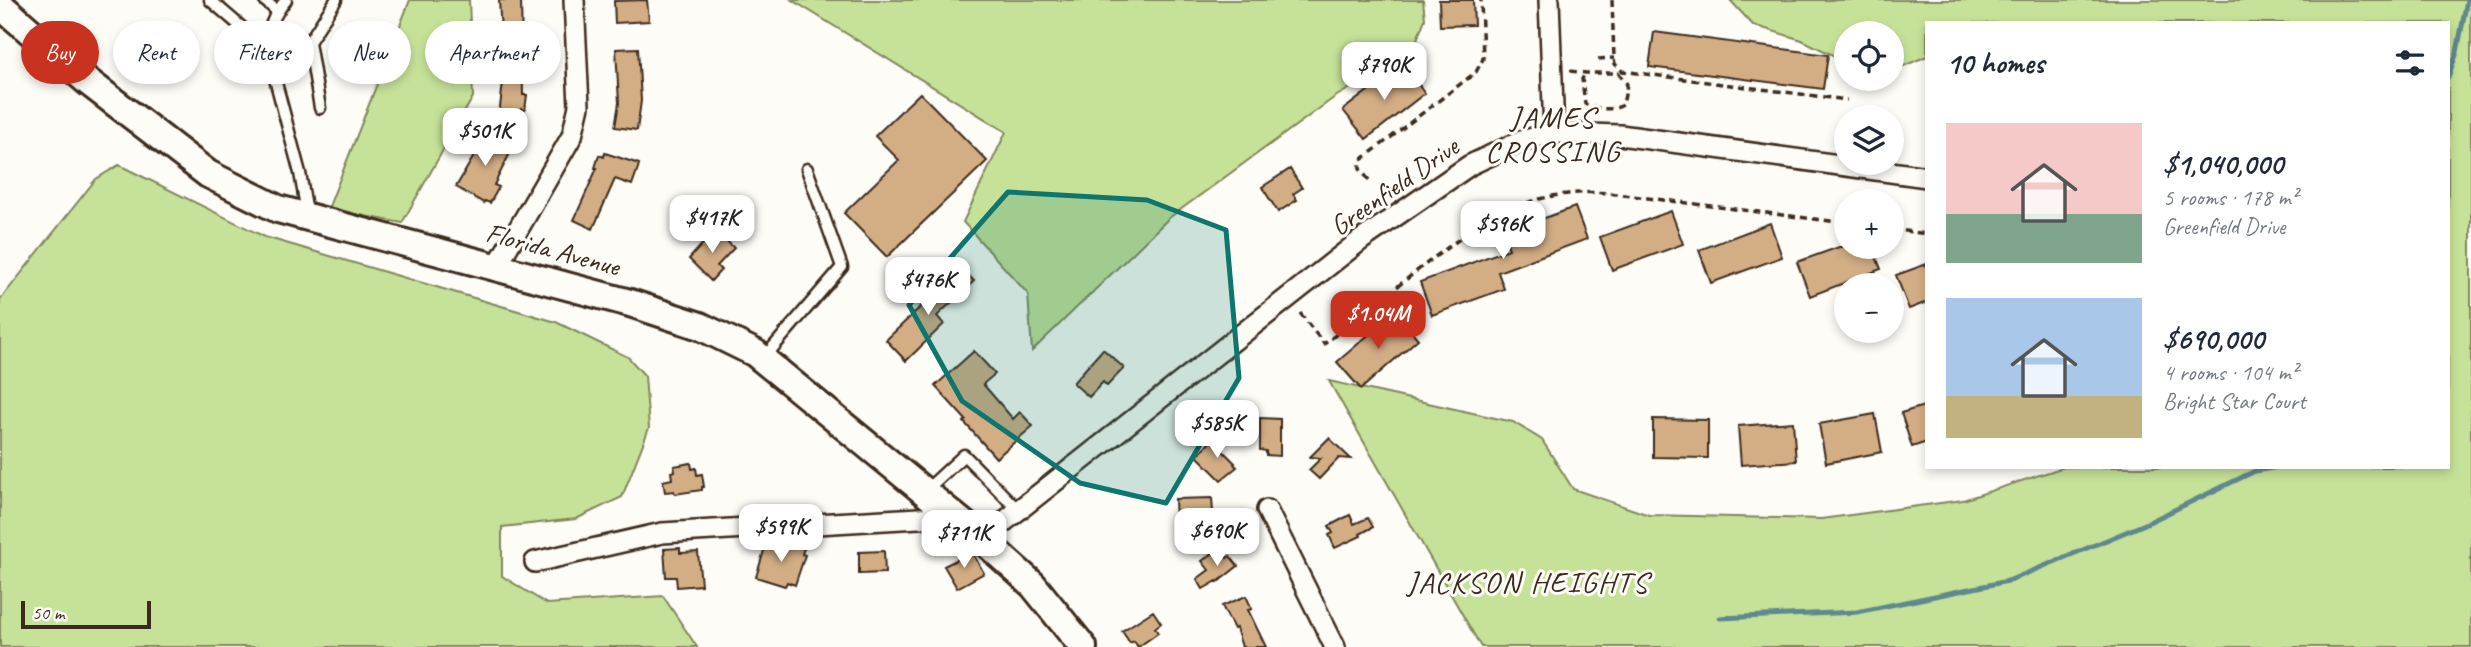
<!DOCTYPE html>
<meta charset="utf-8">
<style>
body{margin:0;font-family:Caveat,sans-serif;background:#f6f6f7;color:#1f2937;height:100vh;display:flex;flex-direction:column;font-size:26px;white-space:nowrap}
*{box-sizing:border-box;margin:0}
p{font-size:23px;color:#747a83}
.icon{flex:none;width:38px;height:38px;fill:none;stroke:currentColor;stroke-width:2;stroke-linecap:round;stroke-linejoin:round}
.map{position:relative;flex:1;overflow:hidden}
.drawer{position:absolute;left:1925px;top:21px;width:525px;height:448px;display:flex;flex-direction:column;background:#fff;border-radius:0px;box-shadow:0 4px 10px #0003}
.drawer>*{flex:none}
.top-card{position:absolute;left:21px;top:21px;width:665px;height:63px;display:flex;gap:14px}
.tools{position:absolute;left:1834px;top:21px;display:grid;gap:14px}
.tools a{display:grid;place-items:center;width:70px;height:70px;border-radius:50%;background:#fff;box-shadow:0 4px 10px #0003;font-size:35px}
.scale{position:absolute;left:21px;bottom:18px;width:130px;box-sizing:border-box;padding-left:7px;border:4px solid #3b2a1e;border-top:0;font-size:19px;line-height:24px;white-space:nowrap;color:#3b2a1e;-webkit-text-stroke:5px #fdfcf7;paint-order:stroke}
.price{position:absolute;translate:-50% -60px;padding:0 16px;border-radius:14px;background:#fff;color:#222;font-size:23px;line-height:46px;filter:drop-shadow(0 2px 4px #0008)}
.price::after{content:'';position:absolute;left:50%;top:42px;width:21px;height:16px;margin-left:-10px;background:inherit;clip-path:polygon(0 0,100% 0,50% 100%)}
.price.on{background:#c8321e;color:#fff}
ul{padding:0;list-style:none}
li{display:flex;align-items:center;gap:21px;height:175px;padding:0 21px}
li span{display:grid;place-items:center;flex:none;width:196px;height:140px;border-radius:0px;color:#555}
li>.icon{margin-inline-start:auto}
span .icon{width:84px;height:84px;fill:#fffc;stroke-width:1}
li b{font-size:30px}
h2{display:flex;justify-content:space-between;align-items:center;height:84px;padding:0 21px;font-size:30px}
.chip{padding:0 24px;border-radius:32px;background:#fff;box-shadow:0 4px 10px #0003;font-size:24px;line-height:63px}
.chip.on{background:#c8321e;color:#fff}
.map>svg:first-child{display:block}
.green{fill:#c6e299;stroke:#80865c;stroke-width:2}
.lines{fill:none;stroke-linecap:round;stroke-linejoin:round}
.stream{stroke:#60888e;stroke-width:5}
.building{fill:#d3ae85;stroke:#3b2a1e;stroke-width:2}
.service-casing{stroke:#3b2a1e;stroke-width:15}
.minor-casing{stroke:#3b2a1e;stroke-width:24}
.secondary-casing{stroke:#3b2a1e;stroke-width:32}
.path{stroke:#3b2a1e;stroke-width:3.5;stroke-dasharray:7 5;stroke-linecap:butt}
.service{stroke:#fdfcf7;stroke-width:10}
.minor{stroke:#fdfcf7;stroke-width:19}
.secondary{stroke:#fdfcf7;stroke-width:26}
.marked{fill:#0f766e;fill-opacity:0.2;stroke:#0f766e;stroke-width:5;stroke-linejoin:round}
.labels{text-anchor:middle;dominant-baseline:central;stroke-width:6;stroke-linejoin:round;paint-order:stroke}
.street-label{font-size:28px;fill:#3b2a1e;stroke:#fdfcf7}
.neighbourhood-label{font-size:30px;letter-spacing:2px;fill:#3b2a1e;stroke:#fdfcf7}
</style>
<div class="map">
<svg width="2471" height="647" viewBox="0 0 2471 647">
<rect width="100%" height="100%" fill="#fdfcf7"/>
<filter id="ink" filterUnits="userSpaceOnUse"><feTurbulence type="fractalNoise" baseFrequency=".0143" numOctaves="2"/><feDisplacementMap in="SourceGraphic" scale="14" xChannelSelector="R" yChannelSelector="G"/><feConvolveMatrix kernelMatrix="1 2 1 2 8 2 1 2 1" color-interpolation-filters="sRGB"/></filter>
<g filter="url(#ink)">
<path class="green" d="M410,0H469L473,97L402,223L328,209Z
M792,0H1423L1425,19L1412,52L1335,97L1169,218L1032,351L1028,294L963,222L1006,132Z
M1730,0H2471V647H1481L1329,381L1513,422L1542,440L1573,489L1649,515L1821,519L1963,500L2064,467H2448V23H1927V56L1892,71V33H1846V67L1837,57L1802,40L1753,25Z
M119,165L265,237L556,322L628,357L645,376L649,428L622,497L576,519L502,527V576L547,604L663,596L697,647H0V300L96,179Z"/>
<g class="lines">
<path class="stream" d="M2448,77L2457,52L2467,0
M1720,618L1857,612L2008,581L2145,524L2255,471L2278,467"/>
</g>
<path class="building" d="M499,0H521L523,95H527L525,110L521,109V115L515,114L514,118L499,116L505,65H503Z
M647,0L649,21L615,23L614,1Z
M1439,0H1473L1474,25L1440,26Z
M1654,32L1828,55L1823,89L1649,67Z
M638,48L641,101L637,130L615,127L619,103L616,49Z
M1403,64L1425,93L1366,139L1343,110Z
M920,93L987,161L887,257L844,213L899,160L875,136Z
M481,134L495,142L496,136L511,144L508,149L511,151L494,185L499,187L490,203L485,201L484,203L456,187L474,156L470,154Z
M605,153L639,164L638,168L632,185L615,179L593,229L574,220L597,168H595L599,155L604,157Z
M1290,169L1302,188L1293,194L1297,200L1278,212L1262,187Z
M1575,207L1587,239L1498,272L1504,289L1432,315L1420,282L1509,249L1503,233Z
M1671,211L1683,244L1612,270L1600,237Z
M1770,223L1782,257L1711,283L1699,250Z
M715,230L734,248L717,266L721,270L711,281L689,259Z
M1839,247H1872L1881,269L1810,296L1797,262Z
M1927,264V302L1909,309L1896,275Z
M961,268L974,281L937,316L944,324L906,361L886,340Z
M1395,312L1418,339L1361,389L1337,362Z
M1103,349L1124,368L1107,386L1103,382L1089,397L1073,383Z
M974,351L995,374L983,384L1013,419L1020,412L1033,426L996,458L964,422L966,420L935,386Z
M1927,405V442L1912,447L1901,413Z
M1875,414L1882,452L1826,463L1819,424Z
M1260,418L1280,419V456L1266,455V451L1260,450Z
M1653,419L1708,420V458L1653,457Z
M1793,422L1796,461L1741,465L1738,426Z
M1329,438L1351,459L1339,458L1319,479L1309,470L1321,458L1310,457Z
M1212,440L1235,463L1234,464L1237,467L1221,480L1197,456Z
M691,463L692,469L696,468L697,475L702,474L704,487H702V490L675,494L674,491L665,492L663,481L672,479L671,472L675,471L674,466Z
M1212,498L1213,512H1208V520L1176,521L1175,499Z
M1350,515L1354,524L1368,518L1373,527L1360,534L1361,536L1335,548L1329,535L1333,533L1329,526Z
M780,541L804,548L802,554L805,555L795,585L787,582L785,586L756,577L766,544L778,548Z
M680,548V553L698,552L701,585L677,587L676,577H666L664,549Z
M1220,548L1227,558L1230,556L1238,566L1218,582L1217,581L1203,589L1197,579L1209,570L1202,561Z
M884,551L885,573L859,574V552Z
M972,552L984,573L957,588L944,566Z
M1246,596L1252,609L1248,610L1266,647H1242L1236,628L1234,629L1222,606Z
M1153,611L1161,623L1155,628L1158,633L1138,647L1134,641L1130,643L1122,631Z"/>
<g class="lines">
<defs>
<path id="service" d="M210,0L267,49L309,42L336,0
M264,0L277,11
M286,0C273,16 268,28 267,49L300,173L307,213
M309,42L320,108
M763,359L842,267L807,169
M924,492L964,455L1018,510"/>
<path id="minor" d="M1549,0L1554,133
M497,266L572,136L579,106L574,0
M1267,510L1335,647
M982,539L1361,240L1470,165L1521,141L1554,133L1620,135L1927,177
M535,562L662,533L953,516"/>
<path id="secondary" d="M0,5L87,81L208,174L278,209L630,303L700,326L755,353L982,539L1033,585L1083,647"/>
</defs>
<use href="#service" class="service-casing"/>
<use href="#minor" class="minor-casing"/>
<use href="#secondary" class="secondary-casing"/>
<path class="path" d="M1612,0L1614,58L1615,64L1622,71L1847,100
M1598,59L1614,58
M1570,71L1586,73H1618L1627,84L1623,105C1614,111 1594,109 1585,104L1582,79L1586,73
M1369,180L1360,169V161L1467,79L1476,72L1483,59L1481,0
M1892,229L1927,234
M1300,313L1324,344C1356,319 1387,295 1418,270C1480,222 1526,188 1608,193L1846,223"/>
<use href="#service" class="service"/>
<use href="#minor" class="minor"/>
<use href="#secondary" class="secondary"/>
</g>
</g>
<path class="marked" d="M1008,192L1147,200L1226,230L1239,378L1166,503L1080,483L962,401L909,305Z"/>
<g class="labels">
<g class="street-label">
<text transform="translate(1394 186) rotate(-35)">Greenfield Drive</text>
<text transform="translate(553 249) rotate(15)">Florida Avenue</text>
</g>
<g class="neighbourhood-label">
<text x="1553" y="117">JAMES<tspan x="1553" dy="34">CROSSING</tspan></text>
<text x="1528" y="582">JACKSON HEIGHTS</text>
</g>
</g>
</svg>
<div class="tools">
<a><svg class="icon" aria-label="locate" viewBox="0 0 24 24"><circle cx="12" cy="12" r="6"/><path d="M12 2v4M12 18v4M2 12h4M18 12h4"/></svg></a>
<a><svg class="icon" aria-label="layers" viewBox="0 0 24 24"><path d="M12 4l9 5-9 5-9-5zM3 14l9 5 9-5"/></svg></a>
<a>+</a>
<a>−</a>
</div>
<div class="scale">50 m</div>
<b class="price" style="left:1384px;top:102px">$790K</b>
<b class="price" style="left:485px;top:168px">$501K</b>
<b class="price" style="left:712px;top:255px">$417K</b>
<b class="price" style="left:1503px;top:261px">$596K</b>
<b class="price" style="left:928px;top:317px">$476K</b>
<b class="price on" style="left:1378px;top:351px">$1.04M</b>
<b class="price" style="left:1217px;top:460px">$585K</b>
<b class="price" style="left:781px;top:564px">$599K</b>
<b class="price" style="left:1217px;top:568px">$690K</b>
<b class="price" style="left:964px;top:570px">$711K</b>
<div class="top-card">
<a class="chip on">Buy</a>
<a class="chip">Rent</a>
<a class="chip">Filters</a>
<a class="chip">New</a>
<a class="chip">Apartment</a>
</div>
<section class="drawer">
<h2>10 homes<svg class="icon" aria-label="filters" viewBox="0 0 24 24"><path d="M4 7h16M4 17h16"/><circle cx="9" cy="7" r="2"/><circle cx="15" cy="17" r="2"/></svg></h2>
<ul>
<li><span style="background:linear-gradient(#f6c9c9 65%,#7fa58c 0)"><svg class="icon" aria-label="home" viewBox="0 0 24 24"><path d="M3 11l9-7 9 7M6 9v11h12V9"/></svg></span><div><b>$1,040,000</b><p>5 rooms · 178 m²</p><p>Greenfield Drive</p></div></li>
<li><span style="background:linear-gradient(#a9c7e8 70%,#c2b280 0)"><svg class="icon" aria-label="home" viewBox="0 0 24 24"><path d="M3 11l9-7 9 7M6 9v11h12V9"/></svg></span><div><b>$690,000</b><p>4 rooms · 104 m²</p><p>Bright Star Court</p></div></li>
</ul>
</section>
</div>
